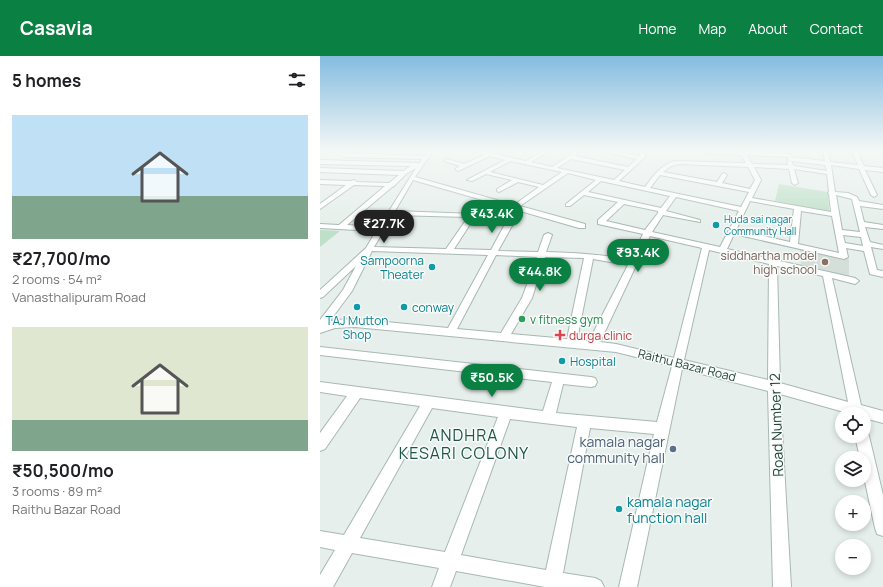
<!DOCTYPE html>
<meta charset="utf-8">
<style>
body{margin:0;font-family:Manrope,sans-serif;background:#f2f2f2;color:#202124;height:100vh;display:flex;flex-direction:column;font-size:15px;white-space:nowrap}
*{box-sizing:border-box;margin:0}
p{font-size:13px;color:#757577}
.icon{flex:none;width:22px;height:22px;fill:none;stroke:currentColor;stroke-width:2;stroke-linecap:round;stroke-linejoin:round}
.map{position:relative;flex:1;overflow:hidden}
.details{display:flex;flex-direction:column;background:#fff;width:320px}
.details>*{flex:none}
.controls{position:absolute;left:515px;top:351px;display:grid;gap:8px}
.controls a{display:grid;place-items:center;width:36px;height:36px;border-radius:50%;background:#fff;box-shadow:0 2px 6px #0003;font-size:20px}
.price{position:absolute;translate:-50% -34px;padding:0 9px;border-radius:14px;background:#0b8043;color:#fff;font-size:13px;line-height:26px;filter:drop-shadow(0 1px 2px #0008)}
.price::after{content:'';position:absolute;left:50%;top:24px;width:12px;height:9px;margin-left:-6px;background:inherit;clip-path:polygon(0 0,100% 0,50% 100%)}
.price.active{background:#222;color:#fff}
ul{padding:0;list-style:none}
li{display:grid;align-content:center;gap:8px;height:212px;padding:0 12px}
li span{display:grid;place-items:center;height:124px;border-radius:0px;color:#555}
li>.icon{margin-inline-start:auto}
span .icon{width:72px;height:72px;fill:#fffc;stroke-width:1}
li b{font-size:17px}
h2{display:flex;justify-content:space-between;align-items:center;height:48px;padding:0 12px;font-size:17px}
header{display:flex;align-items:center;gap:24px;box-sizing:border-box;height:56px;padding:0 20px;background:#0b8043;color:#fff}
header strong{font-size:19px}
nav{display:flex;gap:22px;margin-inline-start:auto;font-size:14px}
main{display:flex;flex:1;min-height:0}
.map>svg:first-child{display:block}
.built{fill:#d4dfda}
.green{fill:#bfe0c8}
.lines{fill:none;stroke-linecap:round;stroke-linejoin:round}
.minor-casing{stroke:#a8b8b2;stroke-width:2}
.minor{fill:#fff;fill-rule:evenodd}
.culture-dot{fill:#0f9aa8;stroke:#f7fbf9;stroke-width:1.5}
.education-dot{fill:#8d6e63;stroke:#f7fbf9;stroke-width:1.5}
.leisure-dot{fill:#2e9e5b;stroke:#f7fbf9;stroke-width:1.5}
.health-dot{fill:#e0444e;stroke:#f7fbf9;stroke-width:1.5}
.service-dot{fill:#5c6f8a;stroke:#f7fbf9;stroke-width:1.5}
.labels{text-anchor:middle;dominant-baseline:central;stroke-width:3;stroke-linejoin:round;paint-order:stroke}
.far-culture-label{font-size:10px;fill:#0d838f;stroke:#f7fbf9;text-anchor:start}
.education-label{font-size:12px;fill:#785e54;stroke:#f7fbf9;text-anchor:end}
.culture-label{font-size:12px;fill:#0d838f;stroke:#f7fbf9;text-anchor:start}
.leisure-label{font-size:12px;fill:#27864d;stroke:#f7fbf9;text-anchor:start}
.health-label{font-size:12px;fill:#be3a42;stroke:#f7fbf9;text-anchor:start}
.street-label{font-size:12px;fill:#24423a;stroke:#f7fbf9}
.near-street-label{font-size:14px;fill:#24423a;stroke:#f7fbf9}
.near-service-label{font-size:14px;fill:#4e5e75;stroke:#f7fbf9;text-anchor:end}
.near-culture-label{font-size:14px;fill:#0d838f;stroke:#f7fbf9;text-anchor:start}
.near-neighbourhood-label{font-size:16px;letter-spacing:1px;fill:#1f5548;stroke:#f7fbf9}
</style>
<header>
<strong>Casavia</strong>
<nav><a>Home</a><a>Map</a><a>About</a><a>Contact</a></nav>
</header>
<main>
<section class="details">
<h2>5 homes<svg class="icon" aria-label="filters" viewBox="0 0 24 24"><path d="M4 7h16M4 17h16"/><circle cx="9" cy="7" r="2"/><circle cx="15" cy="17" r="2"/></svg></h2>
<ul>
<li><span style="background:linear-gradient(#bfe0f5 65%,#7fa58c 0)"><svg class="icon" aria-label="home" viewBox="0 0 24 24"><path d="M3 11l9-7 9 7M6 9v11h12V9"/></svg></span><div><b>₹27,700/mo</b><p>2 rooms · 54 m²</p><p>Vanasthalipuram Road</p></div></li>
<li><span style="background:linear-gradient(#dfe7d0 75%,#7fa58c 0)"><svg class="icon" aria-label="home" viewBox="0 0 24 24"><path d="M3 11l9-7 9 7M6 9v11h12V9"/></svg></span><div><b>₹50,500/mo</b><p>3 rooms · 89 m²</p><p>Raithu Bazar Road</p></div></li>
</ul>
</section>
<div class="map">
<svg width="563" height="531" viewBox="0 0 563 531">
<rect width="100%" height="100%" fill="#e6efeb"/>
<path class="built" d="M480,192L529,203V221L481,209Z"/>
<path class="green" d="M459,128L508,136L509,155L455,145Z
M0,174L20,175L0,191Z"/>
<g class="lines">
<defs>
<path id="minor" d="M108,95H113L95,121L194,149L219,131L198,126L179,136L177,135V133L192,124L166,118L152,125L147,124L185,104L170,100L138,115L135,113L140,110L124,105L127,103L144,108L164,99L151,95H160L206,105L223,95H229L211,106L232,111L256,95H261L255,100L308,111L317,103L280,95H291L320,100V95H326L325,101L299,125L325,131C333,120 340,110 354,105L426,107L421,99L386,97L384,95H425L469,98L471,99V101L427,99L432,108L468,109L467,106L470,104L467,103L470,101L505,105L503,95H508L510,106L538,109L532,95H537L544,110L563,112V116L545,114L557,139L554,141L551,139L539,113L511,109L515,136L528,137L537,141L539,145L563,149V153L540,150L544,166L563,169V173L545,171L550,186L563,189V193L551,191L557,214L563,215V221L550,218L544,195L526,192L528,201L524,203L414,178L407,193L535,222L539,225L535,228L512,222L541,349L563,355V367L544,362V358H531L460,338L471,531H453L448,335L362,313L317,531H299L334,378L270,372L243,517L275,522L281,525L284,531H225L136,515L130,531H112L119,512L32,497L13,531H0V519L15,494L0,491V475L24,479L100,350L40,342L5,393L0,395V377L27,340L0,336V326L223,355L232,326L0,299V291L271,321L275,322L277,326L275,330L271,331L243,328L236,357L337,366L352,310L296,296L35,271L15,272L0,277V264L23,234L36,210L3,241L0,242V234L46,192L56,175L0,172V168L19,169L65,130L34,129L0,153V148L26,129L0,128V124L31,125L34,124L37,126L69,127L79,119L0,116V112L83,115L91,110L0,108V104L100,107L102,103L24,101L21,99L24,97L105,100ZM251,103L305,114L294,124L237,112ZM190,105L242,116L223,129L170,116ZM471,105L505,109L507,115L474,110ZM359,108L428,111L435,124L430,133L402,127L407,119L404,117L402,118L397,126L343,116L351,110ZM434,111L469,113L472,127L475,129L478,127L474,113L507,118L509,136L508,137L509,138L511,156L432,142L441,124ZM96,112L59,171L27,169L72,131L74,130L86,118ZM248,117L276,124L246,148V150H250L264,139L298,146L278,164V168L323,178L310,204C282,198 255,197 226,196L232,179L228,177L224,179L218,196L178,195L193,168L189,166L185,168L171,194L134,193L156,159L155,158L75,155L93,124L259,172H265V168L200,150ZM340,119L429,136L421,151L330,132ZM281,125L350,140L341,152L268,136ZM516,139L532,143L540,176L522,174ZM356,141L419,155L400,191L332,176L343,159L380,166V164L346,155ZM430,145L474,153L470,186L416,174ZM304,148L338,155V157L325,174L286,165ZM481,155L512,160L519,197L478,188ZM73,159L148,161L126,193L54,191ZM523,179L541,181L543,190L525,187ZM330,180L382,192L354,302L296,288L280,286ZM389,194L449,208L448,324L364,304ZM52,195L168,199L128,272L35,263L15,264L9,266L32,235ZM176,199L217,201L202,242L181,277L137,273ZM225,201L264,202L247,283L191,278L212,242ZM273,203L308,209L269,285L257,284ZM457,210L503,220L528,346L460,327ZM112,352L178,361L125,496L40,482ZM190,363L257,371L226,514L141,499Z
M544,374L547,375L549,380L563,439V480L557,478L555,472L544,421V402H540L535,380H544Z"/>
</defs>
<use href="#minor" class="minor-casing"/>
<use href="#minor" class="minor"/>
</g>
<linearGradient id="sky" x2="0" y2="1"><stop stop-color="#84bce0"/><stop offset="0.56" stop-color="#f4f8f6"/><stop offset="1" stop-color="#f4f8f6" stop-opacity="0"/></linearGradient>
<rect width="563" height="169" fill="url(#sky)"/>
<g class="culture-dot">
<circle cx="396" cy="169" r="4"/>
<circle cx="112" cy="211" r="4"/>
<circle cx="37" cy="251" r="4"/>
<circle cx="84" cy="251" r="4"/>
<circle cx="242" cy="305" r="4"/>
<circle cx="299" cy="453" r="4"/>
</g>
<circle class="education-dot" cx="505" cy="206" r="4"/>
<circle class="leisure-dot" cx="202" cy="263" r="4"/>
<path class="health-dot" d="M238 273h4v4h4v4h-4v4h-4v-4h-4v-4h4z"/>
<circle class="service-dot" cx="353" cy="393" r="4"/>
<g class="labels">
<g class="far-culture-label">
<text x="404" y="163">Huda sai nagar<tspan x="404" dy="12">Community Hall</tspan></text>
</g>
<g class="education-label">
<text x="497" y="199">siddhartha model<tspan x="497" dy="14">high school</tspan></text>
</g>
<g class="culture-label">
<text x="104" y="204" text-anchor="end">Sampoorna<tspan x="104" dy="14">Theater</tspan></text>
<text x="92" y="251">conway</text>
<text x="37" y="264" text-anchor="middle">TAJ Mutton<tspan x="37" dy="14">Shop</tspan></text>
<text x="250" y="305">Hospital</text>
</g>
<g class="leisure-label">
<text x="210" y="263">v fitness gym</text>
</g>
<g class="health-label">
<text x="249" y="279">durga clinic</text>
</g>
<g class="street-label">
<text transform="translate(367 309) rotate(14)">Raithu Bazar Road</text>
</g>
<g class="near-street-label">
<text transform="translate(456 369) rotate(-92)">Road Number 12</text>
</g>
<g class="near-service-label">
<text x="345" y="385">kamala nagar<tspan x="345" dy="16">community hall</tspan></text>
</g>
<g class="near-culture-label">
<text x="307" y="445">kamala nagar<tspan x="307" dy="16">function hall</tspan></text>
</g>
<g class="near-neighbourhood-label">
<text x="144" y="379">ANDHRA<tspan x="144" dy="18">KESARI COLONY</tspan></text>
</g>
</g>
</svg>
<div class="controls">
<a><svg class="icon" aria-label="locate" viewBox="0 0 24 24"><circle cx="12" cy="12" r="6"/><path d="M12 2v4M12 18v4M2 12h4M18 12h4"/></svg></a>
<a><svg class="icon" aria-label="layers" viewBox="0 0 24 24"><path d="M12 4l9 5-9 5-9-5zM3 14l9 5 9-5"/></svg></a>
<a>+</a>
<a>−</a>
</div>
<b class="price" style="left:172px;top:178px">₹43.4K</b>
<b class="price active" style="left:64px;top:188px">₹27.7K</b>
<b class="price" style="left:318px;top:217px">₹93.4K</b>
<b class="price" style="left:220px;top:236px">₹44.8K</b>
<b class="price" style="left:172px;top:342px">₹50.5K</b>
</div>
</main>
